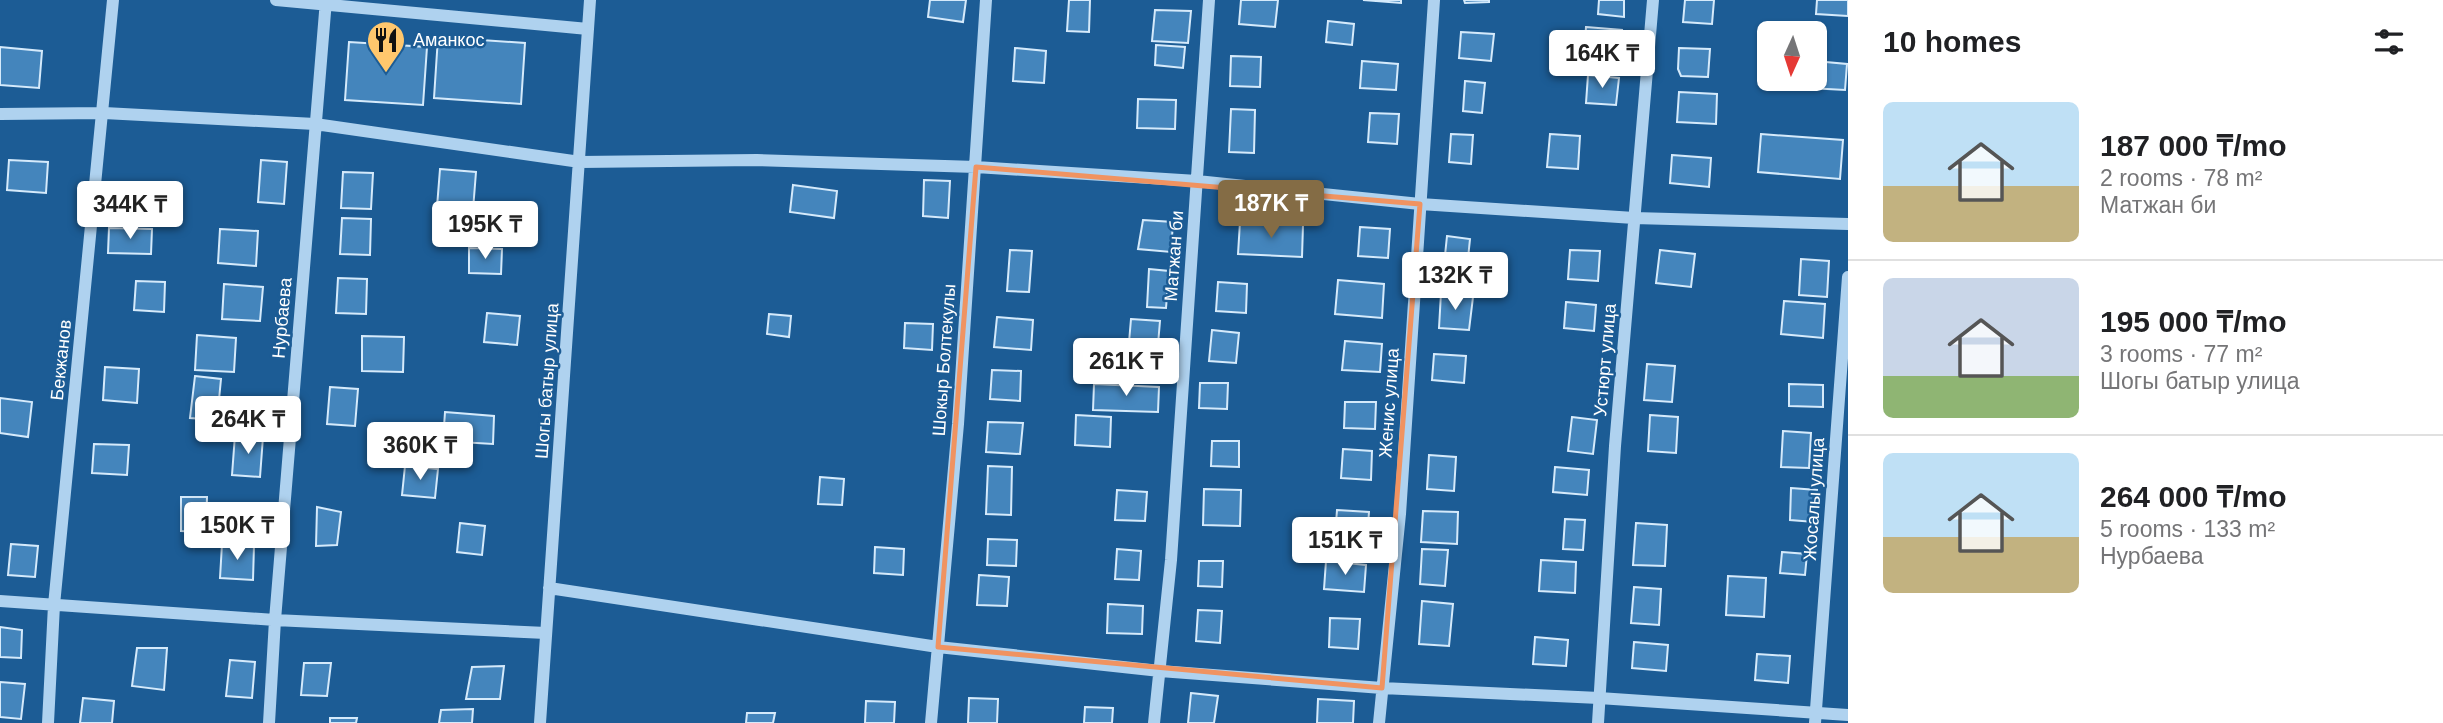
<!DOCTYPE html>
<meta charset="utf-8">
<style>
body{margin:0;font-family:Helvetica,sans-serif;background:#f2f2f2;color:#202124;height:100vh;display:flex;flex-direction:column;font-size:26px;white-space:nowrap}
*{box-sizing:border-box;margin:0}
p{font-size:23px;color:#757577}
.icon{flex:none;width:38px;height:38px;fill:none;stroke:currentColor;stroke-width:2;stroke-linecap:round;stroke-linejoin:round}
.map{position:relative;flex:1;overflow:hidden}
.details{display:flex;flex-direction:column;background:#fff;width:595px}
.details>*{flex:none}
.needle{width:46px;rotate:183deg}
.tools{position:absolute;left:1757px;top:21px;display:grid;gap:14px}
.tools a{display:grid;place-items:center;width:70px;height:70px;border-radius:10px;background:#fff;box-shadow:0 2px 5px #0004;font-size:35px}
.price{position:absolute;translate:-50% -60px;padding:0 16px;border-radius:7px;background:#fff;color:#222;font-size:23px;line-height:46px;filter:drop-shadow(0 2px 4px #0008)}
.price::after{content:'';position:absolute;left:50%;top:42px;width:21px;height:16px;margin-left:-10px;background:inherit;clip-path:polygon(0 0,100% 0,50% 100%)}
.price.active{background:#846c45;color:#fff}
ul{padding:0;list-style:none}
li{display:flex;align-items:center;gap:21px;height:175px;padding:0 35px}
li+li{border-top:2px solid #e0e0e0}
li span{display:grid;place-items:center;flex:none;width:196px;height:140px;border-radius:10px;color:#555}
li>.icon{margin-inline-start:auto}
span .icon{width:84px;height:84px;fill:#fffc;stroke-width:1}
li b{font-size:30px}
h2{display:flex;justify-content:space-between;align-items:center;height:84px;padding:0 35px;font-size:30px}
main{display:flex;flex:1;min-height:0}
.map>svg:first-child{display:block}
.building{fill:#4485bc;stroke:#d5eafb;stroke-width:2}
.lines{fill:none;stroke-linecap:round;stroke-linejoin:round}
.minor{stroke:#afd2ef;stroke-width:12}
.marked{fill:none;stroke:#f09361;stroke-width:5;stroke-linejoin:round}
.labels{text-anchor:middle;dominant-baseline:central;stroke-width:5;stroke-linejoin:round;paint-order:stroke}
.poi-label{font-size:18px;fill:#fff;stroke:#1c5c95;text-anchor:start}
.street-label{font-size:18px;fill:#fff;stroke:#1c5c95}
</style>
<main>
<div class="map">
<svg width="1848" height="723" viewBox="0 0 1848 723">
<rect width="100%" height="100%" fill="#1c5c95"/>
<path class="building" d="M930,0H966L963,22L928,17Z
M1069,0H1090L1089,32L1067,31Z
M1241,0H1278L1275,27L1239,24Z
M1363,0H1401V3Z
M1464,0H1489V2L1465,3Z
M1599,0H1624V17L1598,14Z
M1685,0H1714L1712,24L1683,22Z
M1817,0H1848V16L1816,14Z
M1155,10L1191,11L1188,43L1152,41Z
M1328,21L1354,24L1352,45L1326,42Z
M1586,27L1622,30L1620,57L1584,54Z
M1461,32L1494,34L1491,61L1459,58Z
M438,37L525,43L521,104L434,98Z
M349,42L427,47L423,105L345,100Z
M1156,45L1185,47L1183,68L1155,65Z
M0,47L42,51L39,88L0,85Z
M1015,48L1046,51L1044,83L1013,81Z
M1679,48L1710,49L1708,77L1681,76L1678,69Z
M1231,56L1261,57L1260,87L1230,86Z
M1362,61L1398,64L1396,90L1360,88Z
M1815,61L1847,64L1845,90L1809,88L1810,79H1815Z
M1588,75L1619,78L1616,105L1586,103Z
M1465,81L1485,83L1482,113L1463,111Z
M1679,92L1717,94L1716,124L1677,122Z
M1138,99L1176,100L1175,129L1137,128Z
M1231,109L1255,110L1254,153L1229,152Z
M1370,113L1399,114L1397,144L1368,142Z
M1451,134L1473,135L1471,164L1449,162Z
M1550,134L1580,136L1578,169L1547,167Z
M1761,134L1843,140L1840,179L1758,172Z
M1672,155L1711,158L1709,187L1670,183Z
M9,160L48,162L46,193L7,190Z
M261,160L287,162L284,204L258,202Z
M440,169L476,172L473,210L437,207Z
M343,172L373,173L371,209L341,208Z
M924,180L950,181L948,218L923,216Z
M793,185L837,191L834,218L790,212Z
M342,218L371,219L370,255L340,254Z
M1143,220L1173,222L1171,252L1138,249Z
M1240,222L1303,225L1302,257L1238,254Z
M1360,227L1390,229L1388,258L1358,256Z
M109,228L152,229L151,254L108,253Z
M220,229L258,231L256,266L218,263Z
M1447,236L1470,239L1467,268L1444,265Z
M469,248L502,249L501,274L469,273Z
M1010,250L1032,251L1029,292L1007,291Z
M1570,250L1600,251L1598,281L1568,279Z
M1660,250L1695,254L1691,287L1656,283Z
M1801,259L1829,261L1827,297L1799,295Z
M1149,269L1169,271L1166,308L1147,307Z
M338,278L367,279L366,314L336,313Z
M1338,280L1384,284L1382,318L1335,314Z
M136,281L165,282L164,312L134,310Z
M1218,282L1247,284L1246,313L1216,311Z
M224,284L263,287L260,321L222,319Z
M1441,293L1473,297L1469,330L1439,328Z
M1784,301L1825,304L1823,338L1781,334Z
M1566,302L1596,305L1594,331L1564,328Z
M487,313L520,316L517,345L484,342Z
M769,314L791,316L789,337L767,334Z
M997,317L1033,320L1031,350L994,347Z
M1131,319L1160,321L1157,356L1128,354Z
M905,323L933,324L932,350L904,348Z
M1212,330L1239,333L1236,363L1209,361Z
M197,335L236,338L234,372L195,370Z
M362,336L404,337L403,372L362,371Z
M1345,341L1382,344L1380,372L1342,370Z
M1434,354L1466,356L1464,383L1432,380Z
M1647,364L1675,366L1672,402L1644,400Z
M105,367L139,369L137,403L103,400Z
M992,370L1021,371L1020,401L990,399Z
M195,376L221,379L217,420L190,418Z
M1200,383H1228L1227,409L1199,408Z
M1094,384L1159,387L1158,412L1093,410Z
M1789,384L1823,385V407L1789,406Z
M330,387L358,389L355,426L327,424Z
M0,398L32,402L28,437L0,433Z
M1345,402H1376L1375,429L1344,428Z
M445,412L494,416L493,444L443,441Z
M1076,415L1111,417L1110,447L1075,445Z
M1650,415L1678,417L1676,453L1648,451Z
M1572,417L1597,420L1593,454L1568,451Z
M988,422L1023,423L1020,454L986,452Z
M1783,431L1811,433L1809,468L1781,467Z
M235,435L263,437L260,477L232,475Z
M1212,441H1239V467L1211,466Z
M94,444L129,445L127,475L92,473Z
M1343,449L1372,451L1371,480L1341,478Z
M1429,455L1456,457L1454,491L1427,489Z
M405,466L438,469L435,498L402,495Z
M988,466L1012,467L1011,515L986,514Z
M1555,467L1589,470L1587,495L1553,492Z
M820,477L844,479L842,505L818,504Z
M1791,488L1817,490L1814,522L1790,520Z
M1204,489L1241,490L1240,526L1203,525Z
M1117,490L1147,492L1145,521L1115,520Z
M181,497H207L206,532L181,531Z
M317,507L341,512L337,545L316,546Z
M1337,510L1369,512L1367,538L1335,536Z
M1423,511L1458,512L1457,544L1421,542Z
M1565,519L1585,520L1583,550L1563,549Z
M460,523L485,526L482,555L457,552Z
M1636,523L1667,525L1665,566L1633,565Z
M988,539L1017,540L1016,566L987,565Z
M11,544L38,546L35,577L8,575Z
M222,544L254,545L253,580L220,578Z
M875,547L904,549L903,575L874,573Z
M1117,549L1141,551L1139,580L1115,579Z
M1422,549L1448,550L1445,586L1420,584Z
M1782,552L1807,554L1805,575L1780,573Z
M1541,560L1576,562L1575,593L1539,591Z
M1199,561H1223L1222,587L1198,586Z
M1326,561L1366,565L1364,592L1324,589Z
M979,575L1009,577L1007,606L977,605Z
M1728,576L1766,578L1764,617L1726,615Z
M1634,587L1661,589L1659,625L1631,623Z
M1422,601L1453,604L1449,646L1419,644Z
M1108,604L1143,606L1142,634L1107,633Z
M1198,610L1222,611L1220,643L1196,641Z
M1330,618L1360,619L1358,649L1329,647Z
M0,627L22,630L21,658L0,657Z
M1535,637L1568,640L1566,666L1533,664Z
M1634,642L1668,645L1666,671L1632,668Z
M137,648H167L164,690L132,686Z
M1757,654L1790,656L1788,683L1755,680Z
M230,660L255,662L252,698L226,696Z
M304,663H331L327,696L301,695Z
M504,666L500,699H466L472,667Z
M0,682L25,684L21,719L0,717Z
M1191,693L1218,696L1214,723H1188Z
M83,698L114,701L112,723H80Z
M969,698L998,699L997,723H968Z
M1318,699L1354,701L1353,723H1317Z
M866,701L895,702L894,723H865Z
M1085,707L1113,708L1112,723H1084Z
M473,709L472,723H439L441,710Z
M747,713H775L773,723H746Z
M330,718H357L356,723H330Z"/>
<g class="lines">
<path class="minor" d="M276,0L588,29
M0,114L104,113L315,124L580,162L757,160L976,167L1197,181L1420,204L1634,218L1848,224
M549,588L938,647L1160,671L1382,688L1599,698L1848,715
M0,601L275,620L546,633
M48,723L54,605L113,0
M269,723L275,620L326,0
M540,723L590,0
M931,723L958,424L986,0
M1154,723L1171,560L1209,0
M1379,723L1400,514L1434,0
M1598,723L1615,446L1653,0
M1815,723L1848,277"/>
</g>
<path class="marked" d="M976,167L1420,204L1382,688L938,647Z"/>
<defs>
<symbol id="restaurant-pin" viewBox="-11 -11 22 30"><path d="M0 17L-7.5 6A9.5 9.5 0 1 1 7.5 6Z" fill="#ffc76d" stroke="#1c5c95"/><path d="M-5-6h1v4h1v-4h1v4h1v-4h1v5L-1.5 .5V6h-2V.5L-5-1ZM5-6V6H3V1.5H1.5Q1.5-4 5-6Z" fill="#111"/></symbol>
</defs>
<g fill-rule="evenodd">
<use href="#restaurant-pin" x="364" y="18" width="44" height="60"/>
</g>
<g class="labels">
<g class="poi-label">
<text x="413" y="40">Аманкос</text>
</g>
<g class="street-label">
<text transform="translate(1174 256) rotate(-86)">Матжан би</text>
<text transform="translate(282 318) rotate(-85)">Нурбаева</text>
<text transform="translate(61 360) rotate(-84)">Бекжанов</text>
<text transform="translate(944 360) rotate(-86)">Шокыр Болтекулы</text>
<text transform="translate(1605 360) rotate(-85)">Устюрт улица</text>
<text transform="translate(547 381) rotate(-86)">Шогы батыр улица</text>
<text transform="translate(1389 403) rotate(-86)">Женис улица</text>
<text transform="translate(1814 499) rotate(-86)">Жосалы улица</text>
</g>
</g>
</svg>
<div class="tools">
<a><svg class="needle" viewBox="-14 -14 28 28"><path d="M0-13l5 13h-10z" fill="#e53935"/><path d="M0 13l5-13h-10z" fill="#757577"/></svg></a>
</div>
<b class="price" style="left:1602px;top:90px">164K ₸</b>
<b class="price active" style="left:1271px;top:240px">187K ₸</b>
<b class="price" style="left:130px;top:241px">344K ₸</b>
<b class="price" style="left:485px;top:261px">195K ₸</b>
<b class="price" style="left:1455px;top:312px">132K ₸</b>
<b class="price" style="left:1126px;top:398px">261K ₸</b>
<b class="price" style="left:248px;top:456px">264K ₸</b>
<b class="price" style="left:420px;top:482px">360K ₸</b>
<b class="price" style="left:237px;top:562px">150K ₸</b>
<b class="price" style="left:1345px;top:577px">151K ₸</b>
</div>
<section class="details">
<h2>10 homes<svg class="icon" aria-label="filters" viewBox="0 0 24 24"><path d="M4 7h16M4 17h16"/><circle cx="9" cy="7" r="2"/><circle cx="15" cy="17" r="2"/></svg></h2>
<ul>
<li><span style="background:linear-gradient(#bfe0f5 60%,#c2b280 0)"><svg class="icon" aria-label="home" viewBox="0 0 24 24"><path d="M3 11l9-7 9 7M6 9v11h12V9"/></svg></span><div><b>187 000 ₸/mo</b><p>2 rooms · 78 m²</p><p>Матжан би</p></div></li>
<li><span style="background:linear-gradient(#c9d6e8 70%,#8fb573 0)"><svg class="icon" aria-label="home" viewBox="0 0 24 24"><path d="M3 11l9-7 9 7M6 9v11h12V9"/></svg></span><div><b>195 000 ₸/mo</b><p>3 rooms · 77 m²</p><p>Шогы батыр улица</p></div></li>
<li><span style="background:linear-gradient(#bfe0f5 60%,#c2b280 0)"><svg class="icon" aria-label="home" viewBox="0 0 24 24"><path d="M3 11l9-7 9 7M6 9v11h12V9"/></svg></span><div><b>264 000 ₸/mo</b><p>5 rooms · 133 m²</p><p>Нурбаева</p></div></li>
</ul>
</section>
</main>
